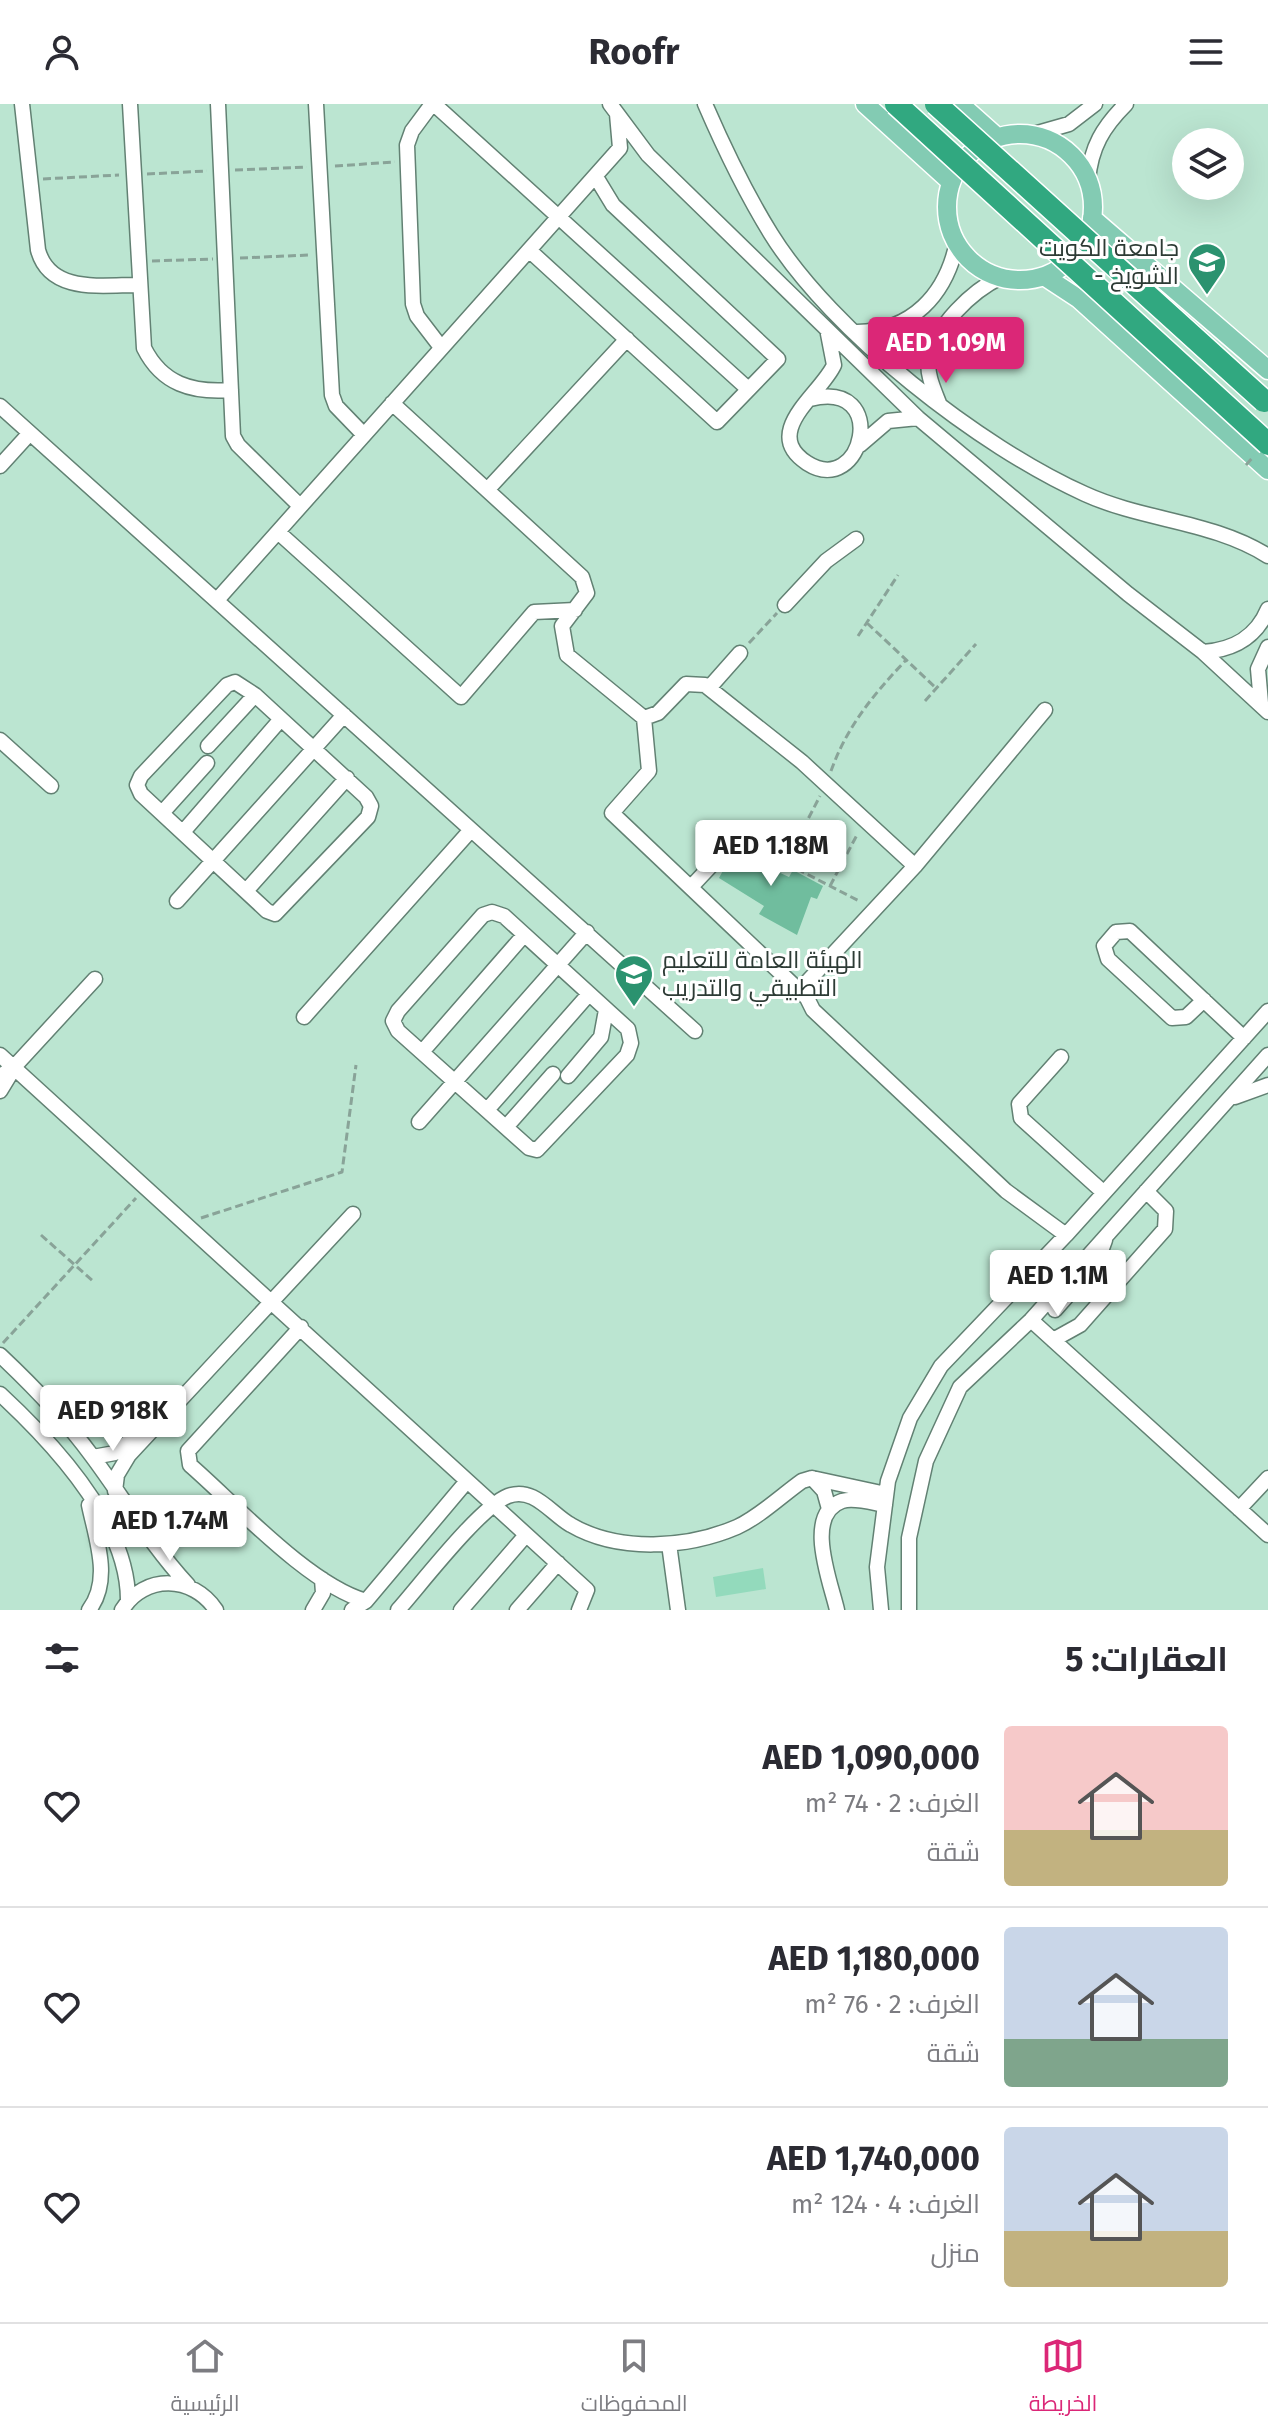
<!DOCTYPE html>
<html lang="ar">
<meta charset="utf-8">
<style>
body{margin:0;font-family:"Fira Sans",Cairo,sans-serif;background:#f7f7f7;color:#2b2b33;direction:rtl;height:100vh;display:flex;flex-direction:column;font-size:30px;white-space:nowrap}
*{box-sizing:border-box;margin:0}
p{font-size:26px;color:#7c7c81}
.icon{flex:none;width:44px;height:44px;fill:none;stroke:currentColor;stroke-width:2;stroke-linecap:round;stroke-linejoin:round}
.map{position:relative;height:1506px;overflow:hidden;direction:ltr}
.side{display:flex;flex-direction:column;background:#fff;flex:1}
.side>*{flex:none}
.buttons{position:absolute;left:1172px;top:24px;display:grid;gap:16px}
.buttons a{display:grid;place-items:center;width:72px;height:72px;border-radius:50%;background:#fff;box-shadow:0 8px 32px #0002;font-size:40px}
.price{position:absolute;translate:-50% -68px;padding:0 18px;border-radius:8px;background:#fff;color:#222;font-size:26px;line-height:52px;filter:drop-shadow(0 2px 4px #0008)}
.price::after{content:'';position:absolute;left:50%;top:48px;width:24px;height:18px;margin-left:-12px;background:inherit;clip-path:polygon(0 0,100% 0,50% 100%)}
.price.on{background:#db2777;color:#fff}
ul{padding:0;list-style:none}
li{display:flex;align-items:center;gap:24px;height:200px;padding:0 40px}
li+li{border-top:2px solid #e1e1e2}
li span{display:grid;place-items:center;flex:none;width:224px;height:160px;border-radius:8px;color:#555}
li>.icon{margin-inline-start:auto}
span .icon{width:96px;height:96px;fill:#fffc;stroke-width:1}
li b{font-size:34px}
h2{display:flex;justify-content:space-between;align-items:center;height:96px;padding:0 40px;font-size:34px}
header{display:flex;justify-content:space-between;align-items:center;height:104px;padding:0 40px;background:#fff;font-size:36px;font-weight:700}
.tab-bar{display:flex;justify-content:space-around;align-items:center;height:112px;border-top:2px solid #e1e1e2;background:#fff;font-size:22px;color:#7c7c81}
.tab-bar a{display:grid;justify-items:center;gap:4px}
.tab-bar .on{color:#db2777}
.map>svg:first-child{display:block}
.built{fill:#bbe5d1;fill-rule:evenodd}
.green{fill:#93dabc}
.building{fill:#70bd9e}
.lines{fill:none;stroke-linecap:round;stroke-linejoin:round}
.minor-casing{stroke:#628173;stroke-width:17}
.major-casing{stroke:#fff;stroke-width:21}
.path{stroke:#89a398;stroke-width:3;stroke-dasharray:8 4;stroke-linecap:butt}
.minor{stroke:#fff;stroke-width:14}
.major{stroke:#83cbb3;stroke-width:18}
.highway-bridge-casing{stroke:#fff;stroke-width:25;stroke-linecap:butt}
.path-bridge{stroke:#89a398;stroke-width:3;stroke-dasharray:8 4;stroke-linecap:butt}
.highway-bridge{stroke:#31a880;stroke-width:22}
.labels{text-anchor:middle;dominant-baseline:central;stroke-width:6;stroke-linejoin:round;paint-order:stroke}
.poi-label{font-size:24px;fill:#2d3b35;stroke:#fff;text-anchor:end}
</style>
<header><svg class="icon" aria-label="menu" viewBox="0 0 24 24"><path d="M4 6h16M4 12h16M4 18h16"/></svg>Roofr<svg class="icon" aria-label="person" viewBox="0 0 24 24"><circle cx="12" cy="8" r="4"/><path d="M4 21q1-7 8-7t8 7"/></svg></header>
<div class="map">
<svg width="1268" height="1506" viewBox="0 0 1268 1506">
<rect width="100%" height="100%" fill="#cef1e1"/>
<path class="built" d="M0,0H1268V1506H0ZM1186,38H1230V82H1186Z"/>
<path class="green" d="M763,1464L766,1485L716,1493L713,1473Z"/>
<path class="building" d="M737,741L777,762L776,767L789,773L793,766L823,782L817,795L811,793L797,831L759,810L764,802L719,774Z"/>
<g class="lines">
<defs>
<path id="minor" d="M22,0L38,146C50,190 102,181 138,181
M130,0L144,244C162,280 192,289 231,286
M218,0L233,332L238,341L300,402
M316,0L332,291L336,302L364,331
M432,0L412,27L407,41L413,200L417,212L440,242
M434,0L747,284
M610,0L648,51L918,314L1128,490L1203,548L1268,608
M705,0C724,44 745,88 771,130C832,228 980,343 1085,390C1144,417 1213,417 1268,452
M1034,30L1069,20L1095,0
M1088,76C1091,43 1103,23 1126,0
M530,147L717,318L778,255L613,101L596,73
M857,228C912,227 946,191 957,138
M810,295C891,274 863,395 807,359C760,328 821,290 834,261L828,230
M392,299L582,473L587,489L562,522L567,551L644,614L658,609L686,580L705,581L802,658L915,762
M939,299C934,286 926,269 929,256C935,222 972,187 1001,173
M0,302L695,927
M860,341L888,317L918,314
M0,362L30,329
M488,385L627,235
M278,428L461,593L534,508L575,506
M217,496L620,44L617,10
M785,501L826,457L856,435
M1203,548C1233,546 1256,534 1268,505
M235,578L255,591L366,693L371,702L368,713L275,810L267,807L141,690L137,681L141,672L227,581Z
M709,584L740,549
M1261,599L1258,565L1268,543
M1045,606L915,762L808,877L807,894L813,906L1006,1087L1066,1131
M644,614L649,667L612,709L807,894
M0,636L51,682
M208,642L255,591
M162,709L207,659
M183,728L281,615
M691,783L737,734L785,759
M246,787L347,674
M177,797L344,611
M492,808L504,812L628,925L631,939L627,951L537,1046L529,1044L398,927L393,917L398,907L483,811Z
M1204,896L1186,913L1172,914L1108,855L1104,842L1116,828L1130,827L1244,934
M304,913L470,727
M422,948L524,831
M0,951L587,1486L579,1506
M1061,953L1019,1000L1021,1014L1103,1088
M0,972L14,963L95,875
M568,972L601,933L606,906
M0,987L14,964
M1235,993L1268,981
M487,1006L589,890
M419,1018L587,828
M506,1023L553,970
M1055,1206L1097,1158L1105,1136
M1031,1216L1268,1431
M301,1223L188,1347L190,1361C236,1401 309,1481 366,1497
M1053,1236L1080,1221L1165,1125L1166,1107L1146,1087
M0,1251C33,1282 65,1315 92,1352C124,1395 151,1441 188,1481
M0,1290C53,1339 128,1419 128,1496
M93,1353L115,1349L134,1333
M812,1374L824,1387L829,1405
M115,1387L117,1371L129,1351L353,1110
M1239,1405L1268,1374
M669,1440L678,1506
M89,1506C112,1476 96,1435 89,1401
M122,1506C144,1470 193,1471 216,1506
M313,1506L323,1489L322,1475
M352,1506L366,1497L467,1377
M398,1506C421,1480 480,1403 508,1392C534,1382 551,1410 571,1421C619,1449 688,1444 737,1423C759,1413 781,1392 802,1377L812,1374L886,1390
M461,1506L526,1431
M517,1506L558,1459
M837,1506C831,1479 803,1410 842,1397C854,1393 873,1399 885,1401
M881,1506L877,1463L888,1377L910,1314L941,1262L1066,1131L1268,907
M909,1506V1434L926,1357L960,1283L1031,1216L1268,951"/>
<path id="major" d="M865,0L951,78
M960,0L997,33
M947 103a73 73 0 1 1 146 0a73 73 0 1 1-146 0Z
M1092,114L1268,266
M1044,172L1079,195L1268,366"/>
</defs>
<use href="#minor" class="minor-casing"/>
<use href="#major" class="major-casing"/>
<path class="path" d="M335,62L395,58
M235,66L307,63
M147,70L207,67
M43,75L119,71
M240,154L309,151
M152,157L213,155
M867,519L936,584
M858,532L898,471
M749,539L777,509
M925,597L976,540
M831,667C847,622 874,590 906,556
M792,746L820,692
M797,765L861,798
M830,782L858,729
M201,1114L342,1068L356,961
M41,1131L93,1177
M3,1239L136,1094"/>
<use href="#minor" class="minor"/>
<use href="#major" class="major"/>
<defs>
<path id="highway-bridge" d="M896,0L1268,340
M936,0L1264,297"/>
</defs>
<use href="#highway-bridge" class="highway-bridge-casing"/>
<path class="path-bridge" d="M1246,361L1254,352"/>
<use href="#highway-bridge" class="highway-bridge"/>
</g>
<defs>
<symbol id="university-pin" viewBox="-11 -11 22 30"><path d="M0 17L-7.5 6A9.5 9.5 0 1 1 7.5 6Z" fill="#2b926f" stroke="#fff"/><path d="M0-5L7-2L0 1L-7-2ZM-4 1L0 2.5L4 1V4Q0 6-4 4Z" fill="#fff"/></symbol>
</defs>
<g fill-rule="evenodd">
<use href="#university-pin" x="1185" y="136" width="44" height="60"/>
<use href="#university-pin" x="612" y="848" width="44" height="60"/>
</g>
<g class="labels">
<g class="poi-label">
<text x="1179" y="144">جامعة الكويت<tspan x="1179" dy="28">- الشويخ</tspan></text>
<text x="662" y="856" text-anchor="start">الهيئة العامة للتعليم<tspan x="662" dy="28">التطبيقي والتدريب</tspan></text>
</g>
</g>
</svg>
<div class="buttons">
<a><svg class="icon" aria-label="layers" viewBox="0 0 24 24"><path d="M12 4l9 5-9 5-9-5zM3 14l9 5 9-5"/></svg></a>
</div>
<b class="price on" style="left:946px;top:281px">AED 1.09M</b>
<b class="price" style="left:771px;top:784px">AED 1.18M</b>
<b class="price" style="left:1058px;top:1214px">AED 1.1M</b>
<b class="price" style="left:113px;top:1349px">AED 918K</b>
<b class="price" style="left:170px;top:1459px">AED 1.74M</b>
</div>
<section class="side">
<h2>العقارات: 5<svg class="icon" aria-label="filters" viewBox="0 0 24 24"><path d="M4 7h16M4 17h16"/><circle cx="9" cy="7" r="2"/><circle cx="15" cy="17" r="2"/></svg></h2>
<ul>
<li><span style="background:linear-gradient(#f6c9c9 65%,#c2b280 0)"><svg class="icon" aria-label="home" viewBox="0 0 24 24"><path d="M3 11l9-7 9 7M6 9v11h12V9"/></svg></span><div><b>AED 1,090,000</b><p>الغرف: 2 · 74 m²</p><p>شقة</p></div><svg class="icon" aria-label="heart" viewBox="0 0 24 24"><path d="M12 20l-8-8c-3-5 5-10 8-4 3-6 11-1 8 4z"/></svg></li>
<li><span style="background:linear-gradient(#c9d6e8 70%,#7fa58c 0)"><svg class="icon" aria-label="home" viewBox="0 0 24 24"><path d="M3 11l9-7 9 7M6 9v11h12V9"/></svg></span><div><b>AED 1,180,000</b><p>الغرف: 2 · 76 m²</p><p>شقة</p></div><svg class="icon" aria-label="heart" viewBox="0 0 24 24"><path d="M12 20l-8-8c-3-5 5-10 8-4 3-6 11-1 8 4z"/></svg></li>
<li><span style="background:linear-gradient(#c9d6e8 65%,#c2b280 0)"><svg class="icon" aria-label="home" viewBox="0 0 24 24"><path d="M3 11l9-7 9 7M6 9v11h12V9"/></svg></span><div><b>AED 1,740,000</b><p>الغرف: 4 · 124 m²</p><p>منزل</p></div><svg class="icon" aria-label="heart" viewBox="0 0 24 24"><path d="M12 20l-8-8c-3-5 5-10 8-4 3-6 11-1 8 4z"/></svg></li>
</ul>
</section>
<nav class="tab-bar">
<a class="on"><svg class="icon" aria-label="map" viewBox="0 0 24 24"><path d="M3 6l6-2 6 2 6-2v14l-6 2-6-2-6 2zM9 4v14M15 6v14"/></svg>الخريطة</a>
<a><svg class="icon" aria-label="saved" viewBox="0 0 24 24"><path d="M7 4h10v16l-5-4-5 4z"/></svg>المحفوظات</a>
<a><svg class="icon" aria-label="home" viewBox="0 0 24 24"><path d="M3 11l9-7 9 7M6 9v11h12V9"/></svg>الرئيسية</a>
</nav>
